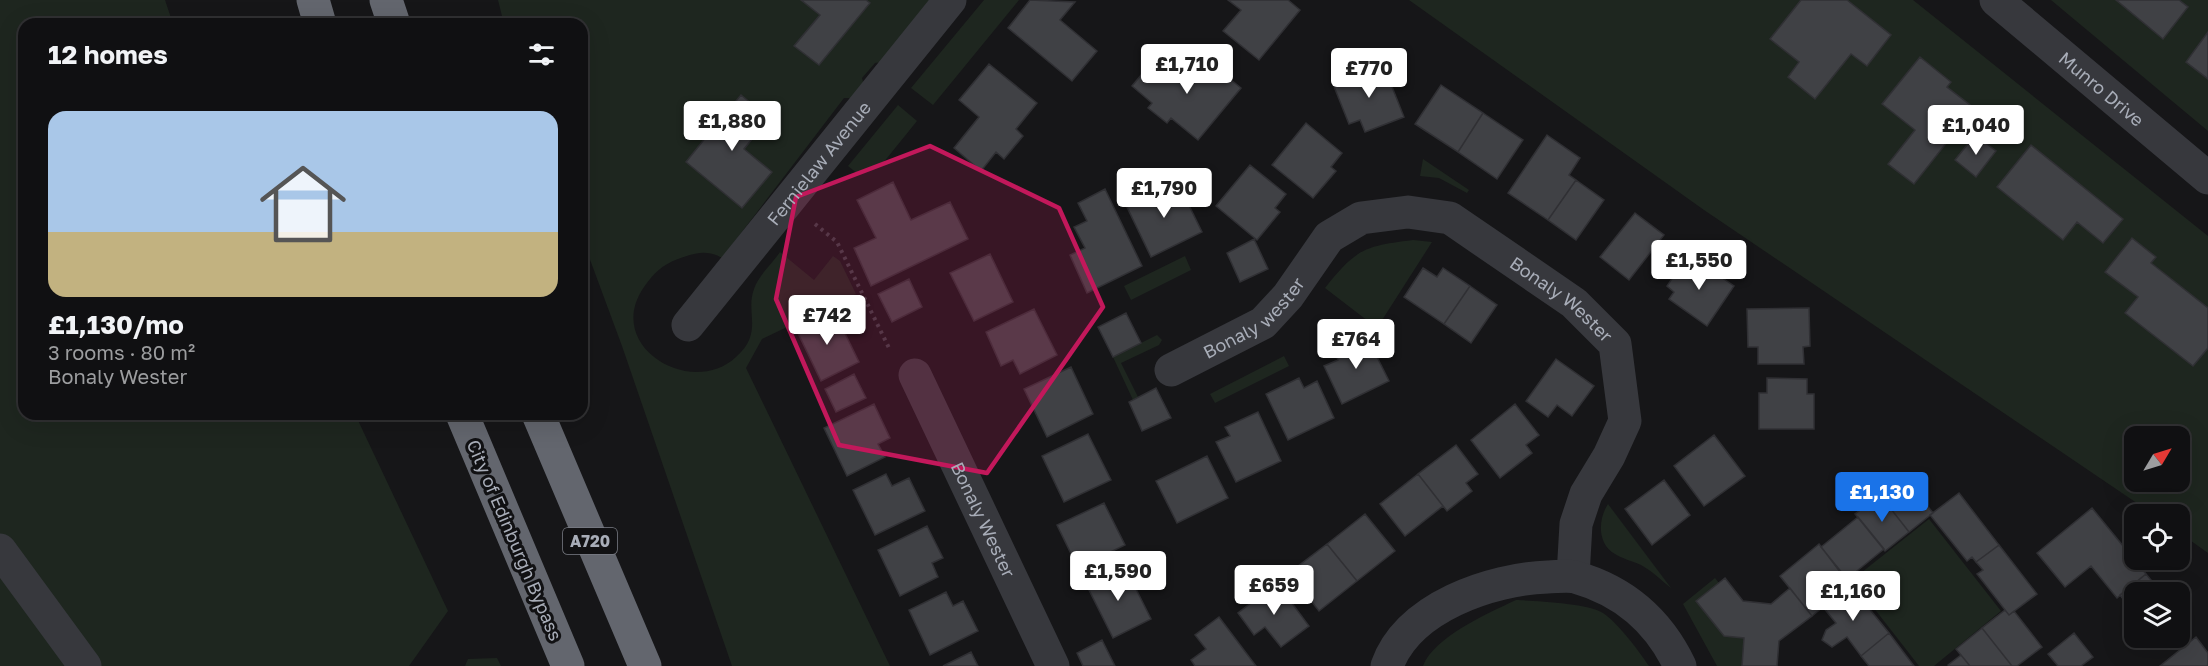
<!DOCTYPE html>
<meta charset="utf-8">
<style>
body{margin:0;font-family:"Golos Text",sans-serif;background:#19191b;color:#f1f3f6;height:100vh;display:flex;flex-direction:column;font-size:22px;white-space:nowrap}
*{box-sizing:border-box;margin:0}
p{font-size:20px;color:#9c9d9f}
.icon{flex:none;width:33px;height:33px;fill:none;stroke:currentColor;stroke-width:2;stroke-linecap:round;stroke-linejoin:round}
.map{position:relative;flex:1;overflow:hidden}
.panel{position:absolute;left:18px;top:18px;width:570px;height:402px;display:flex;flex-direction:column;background:#101012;border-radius:18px;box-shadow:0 6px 24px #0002,0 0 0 2px #303032}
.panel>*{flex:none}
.needle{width:39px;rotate:52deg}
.fabs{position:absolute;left:2124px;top:426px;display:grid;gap:12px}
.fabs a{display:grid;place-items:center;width:66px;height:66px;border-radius:12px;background:#101012;box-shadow:0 6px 24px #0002,0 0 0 2px #303032;font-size:30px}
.price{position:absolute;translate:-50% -51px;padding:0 14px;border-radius:6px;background:#fff;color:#222;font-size:20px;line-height:39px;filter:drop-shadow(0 2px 3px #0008)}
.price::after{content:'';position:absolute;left:50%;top:36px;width:18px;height:14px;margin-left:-9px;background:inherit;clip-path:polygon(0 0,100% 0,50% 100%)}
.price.current{background:#1a73e8;color:#fff}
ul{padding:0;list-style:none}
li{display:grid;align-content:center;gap:12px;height:318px;padding:0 30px}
li span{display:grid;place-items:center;height:186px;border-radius:18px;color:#555}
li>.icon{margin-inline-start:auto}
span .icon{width:108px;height:108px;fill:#fffc;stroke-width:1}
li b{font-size:26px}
h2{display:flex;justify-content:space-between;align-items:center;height:72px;padding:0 30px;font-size:26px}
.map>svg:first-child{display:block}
.green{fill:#1e261f;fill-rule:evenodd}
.building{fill:#404145;stroke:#303034;stroke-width:1.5}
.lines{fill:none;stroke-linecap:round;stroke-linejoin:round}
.path{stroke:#3d3f44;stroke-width:4;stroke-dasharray:3 4.5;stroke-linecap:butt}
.minor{stroke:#37383d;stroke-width:33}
.highway{stroke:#63666e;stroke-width:33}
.marked{fill:#c2185b;fill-opacity:0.2;stroke:#c2185b;stroke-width:4.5;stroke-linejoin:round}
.labels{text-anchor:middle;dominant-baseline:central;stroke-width:6;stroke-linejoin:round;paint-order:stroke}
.shield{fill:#111113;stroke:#7b7e86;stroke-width:1.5}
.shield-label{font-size:16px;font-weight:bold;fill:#a8adb8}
.street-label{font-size:18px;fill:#a8adb8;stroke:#111113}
</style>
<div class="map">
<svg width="2208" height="666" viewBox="0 0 2208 666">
<rect width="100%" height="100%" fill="#161618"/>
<path class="green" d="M0,0H165L173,24H24V414H355L448,611L409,666H0Z
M498,0H934L882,62L875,63L862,78L864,85L854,98H844L722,258C707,249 694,253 678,259C662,265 654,273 644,287C603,346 691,399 736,357C764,332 745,313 754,289C758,276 772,264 780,252L814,280L833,256L840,261L856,294L762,339L746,368L890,666H732L622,346L582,238V24H504Z
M984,0H1019L933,105L911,88Z
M1409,0H1913L2208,236V553L2180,533V514H2153L1704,210ZM2134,436H2180V482H2134Z
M2051,0H2208V131Z
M898,105L917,121L883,163L858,174L848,166Z
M1423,159L1469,190L1467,193L1439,178L1420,176Z
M1413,240L1432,242L1377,328L1325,288C1356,249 1364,246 1413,240Z
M1185,256L1191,270L1131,300L1124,286Z
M1157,335L1162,340L1159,345L1121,363L1138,397L1133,400L1113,357Z
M1284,356L1289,366L1215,403L1210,394Z
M1608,504L1671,588C1661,580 1652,571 1641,565C1632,561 1623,559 1615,554C1597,544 1598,519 1608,504Z
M1929,519L2001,611L1934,666H1919L1852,580Z
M1715,578L1719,583L1697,601L1724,636L1744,638L1742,666H1717L1683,604Z
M1516,600C1536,601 1588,603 1603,613C1619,624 1638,650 1649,666H1423C1434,637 1488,613 1516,600Z
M497,658L501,666H465L468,659Z"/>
<path class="building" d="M801,0H866L870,3L819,65L794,46L820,15Z
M1030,0L1075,2L1060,20L1097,51L1072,81L1008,28Z
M1228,0H1288L1300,10L1259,60L1223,31L1241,10Z
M1801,0H1847L1891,35L1867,66L1851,54L1815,99L1788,77L1799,62L1770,39Z
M2116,0H2179L2188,7L2163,39Z
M2208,32V79L2186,62Z
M1157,56L1190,82L1207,60L1241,88L1198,140L1171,118L1167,123L1148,108L1152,103L1132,86Z
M1920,57L1951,82L1947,87L1974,108L1914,184L1888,164L1915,130L1882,104Z
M989,64L1037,103L1016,129L1023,136L1004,159L996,152L981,171L954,148L979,117L959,100Z
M1383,64L1404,117L1365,132L1360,120L1349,124L1333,84Z
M1441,85L1483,113L1458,152L1415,124Z
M741,95L769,118L744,149L772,172L742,208L686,162L707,136L699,130L714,112L721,119Z
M1483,113L1523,140L1497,179L1458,152Z
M1306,123L1342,153L1331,167L1336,171L1313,198L1272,165Z
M1547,135L1580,158L1569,175L1576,180L1548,220L1508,193Z
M1975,135L1996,151L1976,177L1955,160Z
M2031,145L2123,219L2103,243L2077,222L2063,240L1997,187Z
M1250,165L1286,194L1275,208L1280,212L1257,240L1216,206Z
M1576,180L1604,200L1576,240L1548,220Z
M1177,181L1202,232L1151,257L1126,205Z
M893,182L911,220L950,202L968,239L871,286L854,248L876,238L857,200Z
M1105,189L1142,266L1087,293L1070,255L1085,248L1074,227L1087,221L1078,203Z
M1635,213L1664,235L1629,280L1600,257Z
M2132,238L2156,257L2151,263L2208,308V348L2193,366L2125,313L2138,297L2105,272Z
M1254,239L1268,269L1240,282L1227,253Z
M990,254L1013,302L974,321L950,273Z
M1696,260L1734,286L1707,326L1669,299L1674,292L1667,286L1683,262L1690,267Z
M1423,268L1437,277L1443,268L1470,286L1444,324L1404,297Z
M909,279L922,307L892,322L878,294Z
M1470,286L1497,305L1471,343L1444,324Z
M1809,308L1810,346L1803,347L1804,364H1758V347H1748L1747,309Z
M1034,309L1057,355L1020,374L1013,360L1001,366L986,332Z
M834,311L859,362L821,381L796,329Z
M1126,313L1141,343L1113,357L1098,327Z
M1366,335L1389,381L1342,404L1324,366L1338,360L1334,351Z
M1556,359L1594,386L1572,416L1557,405L1548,417L1526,401Z
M1071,367L1093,414L1047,437L1024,389Z
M854,374L866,398L836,412L825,389Z
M1299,378L1304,388L1317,381L1334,418L1288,440L1266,394Z
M1767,378L1807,379V394H1814V429H1759V393H1767Z
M1156,388L1171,418L1142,431L1129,402Z
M874,404L890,438L878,444L885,457L847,476L824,428Z
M1515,404L1539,435L1526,445L1532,453L1500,478L1471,440Z
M1258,412L1281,461L1236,482L1216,442L1230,436L1225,427Z
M1088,434L1111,480L1064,502L1042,456Z
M1714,435L1745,476L1704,506L1674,466Z
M1456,445L1478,474L1466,483L1472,491L1447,511L1418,474Z
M1207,456L1228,498L1177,523L1156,481Z
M886,474L892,486L909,478L925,511L875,535L853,490Z
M1418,474L1443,506L1405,536L1380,504Z
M1904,476L1933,513L1909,532L1880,495Z
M1664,480L1690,515L1652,545L1625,509Z
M1959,493L1999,545L1976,562L1972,557L1967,561L1930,515Z
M1880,495L1909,532L1885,551L1855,514Z
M1104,503L1125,545L1078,568L1057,525Z
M2092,508L2146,574L2117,598L2091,566L2065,587L2037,553Z
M1365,514L1395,551L1357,581L1327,544Z
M1858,517L1884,549L1847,579L1821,547Z
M927,526L943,558L932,563L938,577L900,596L878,550Z
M1327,544L1357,581L1319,611L1289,573Z
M1819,544L1850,585L1812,616L1780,576Z
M1999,545L2037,594L2009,615L1977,574L1983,570L1976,562Z
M1124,565L1151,619L1113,638L1086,584Z
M2146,574L2161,592H2134V614L2120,595Z
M1725,578L1743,601L1771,604L1790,588L1812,616L1779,641L1777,666H1742L1744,638L1724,636L1696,601Z
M1277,583L1309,626L1281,647L1265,627L1254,635L1238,613Z
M1850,585L1889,633L1861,656L1847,637L1832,647L1822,640L1826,630L1836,623L1823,607Z
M946,592L953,606L963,601L978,631L930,655L909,610Z
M2005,610L2009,615L2014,611L2042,647L2017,666H2012L1982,628Z
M1219,617L1256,666H1195L1191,660L1206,649L1195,635Z
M1982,628L2012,666H1970L1956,649Z
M1889,633L1914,666H1869L1861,656Z
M2074,633L2093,657L2081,666H2058L2048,654Z
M2196,637L2208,653V666H2160Z
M1102,640L1115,666H1083L1077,653Z
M971,652L978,666H943Z
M1961,655L1970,666H1949L1948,665Z"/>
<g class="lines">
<path class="path" d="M815,224L837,242L890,350"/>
<g class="minor">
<path id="s1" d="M1996,0L2208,178"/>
<path id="s2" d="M688,325L950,0"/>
<path id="s3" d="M1171,370L1263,323L1288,296L1329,237L1361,218L1408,212L1450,218L1574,303L1615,344L1625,421L1609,456L1586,494L1576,524L1573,576"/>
<path id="s4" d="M915,375L1053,666"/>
<path d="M0,550L85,666"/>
<path d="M1387,666C1408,607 1491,579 1548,577C1556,577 1567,575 1575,577C1624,591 1658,620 1680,666"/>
</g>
<path class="highway" d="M313,0L320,24
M386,0L394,24
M462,414L568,666
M538,414L645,666"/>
</g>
<path class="marked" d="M930,146L1059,208L1103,307L987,473L839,445L776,299L796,197Z"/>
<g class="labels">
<rect class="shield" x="563" y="528" width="54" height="26" rx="4.5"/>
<g class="shield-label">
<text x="590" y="541">A720</text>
</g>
<g class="street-label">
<text stroke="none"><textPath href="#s1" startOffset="138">Munro Drive</textPath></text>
<text stroke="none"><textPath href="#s2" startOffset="208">Fernielaw Avenue</textPath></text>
<text stroke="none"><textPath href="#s3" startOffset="477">Bonaly Wester</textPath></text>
<text stroke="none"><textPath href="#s3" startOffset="99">Bonaly wester</textPath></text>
<text stroke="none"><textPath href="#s4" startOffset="160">Bonaly Wester</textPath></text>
<text transform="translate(515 540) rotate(67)">City of Edinburgh Bypass</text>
</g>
</g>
</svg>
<div class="fabs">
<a><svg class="needle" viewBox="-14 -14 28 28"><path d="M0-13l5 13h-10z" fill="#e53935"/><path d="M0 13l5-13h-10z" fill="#9c9d9f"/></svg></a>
<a><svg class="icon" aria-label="locate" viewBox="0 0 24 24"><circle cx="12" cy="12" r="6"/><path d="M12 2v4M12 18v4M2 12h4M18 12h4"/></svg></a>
<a><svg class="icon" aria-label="layers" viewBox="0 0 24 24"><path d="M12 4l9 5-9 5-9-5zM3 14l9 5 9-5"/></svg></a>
</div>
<b class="price" style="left:1187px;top:95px">£1,710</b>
<b class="price" style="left:1369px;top:99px">£770</b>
<b class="price" style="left:732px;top:152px">£1,880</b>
<b class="price" style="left:1976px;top:156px">£1,040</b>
<b class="price" style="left:1164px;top:219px">£1,790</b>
<b class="price" style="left:1699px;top:291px">£1,550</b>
<b class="price" style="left:827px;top:346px">£742</b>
<b class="price" style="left:1356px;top:370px">£764</b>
<b class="price current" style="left:1882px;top:523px">£1,130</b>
<b class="price" style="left:1118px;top:602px">£1,590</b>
<b class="price" style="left:1274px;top:616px">£659</b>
<b class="price" style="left:1853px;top:622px">£1,160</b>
<section class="panel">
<h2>12 homes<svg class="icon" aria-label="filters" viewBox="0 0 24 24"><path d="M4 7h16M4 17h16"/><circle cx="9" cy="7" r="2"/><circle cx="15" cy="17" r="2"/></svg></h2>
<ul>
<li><span style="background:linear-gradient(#a9c7e8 65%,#c2b280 0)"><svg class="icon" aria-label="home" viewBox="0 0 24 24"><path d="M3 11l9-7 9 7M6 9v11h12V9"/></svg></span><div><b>£1,130/mo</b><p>3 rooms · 80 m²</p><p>Bonaly Wester</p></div></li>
</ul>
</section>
</div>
